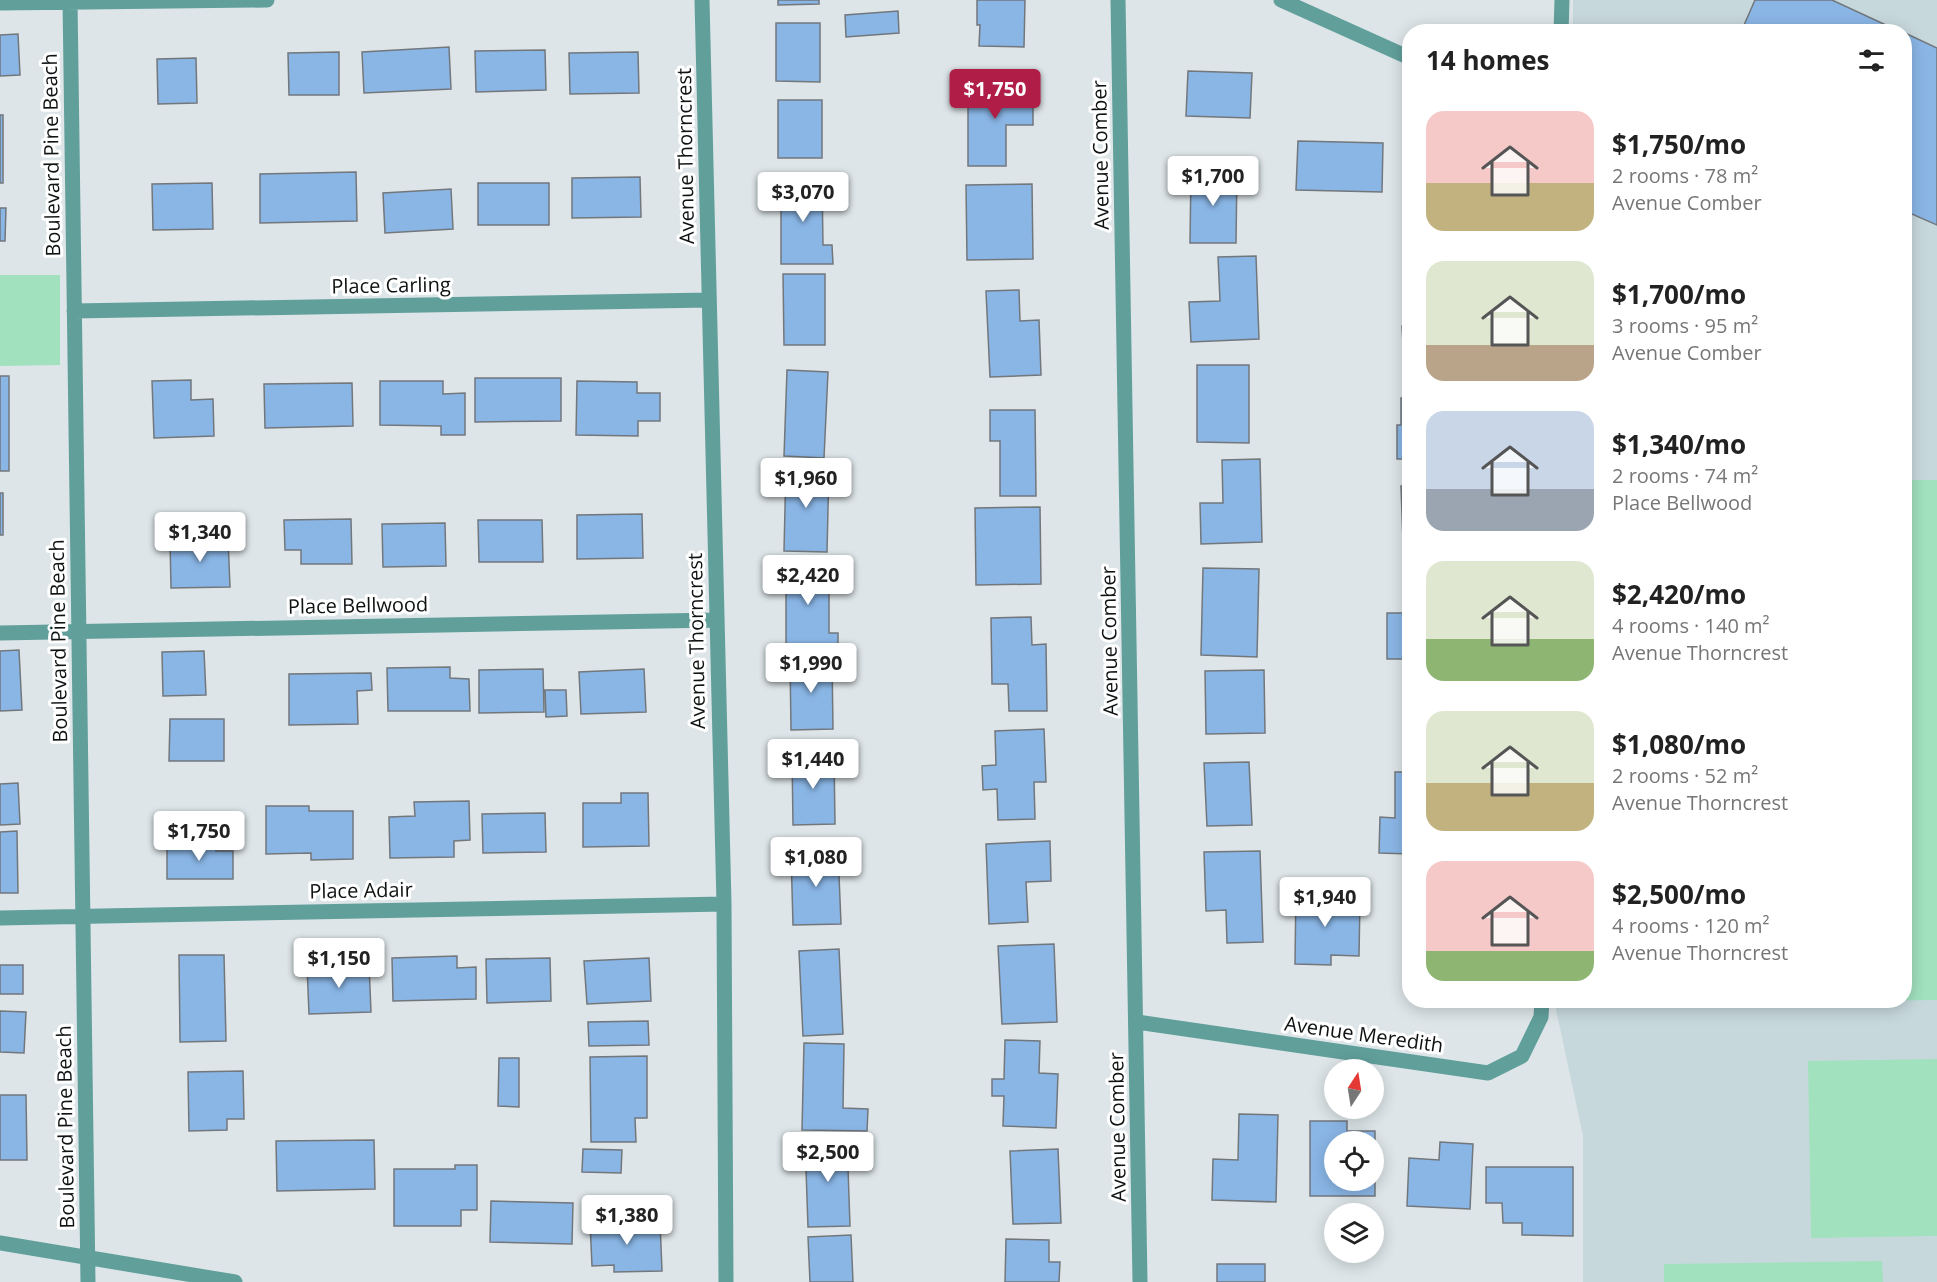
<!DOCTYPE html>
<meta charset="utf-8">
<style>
body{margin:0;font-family:"Open Sans",sans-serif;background:#f2f2f2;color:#222;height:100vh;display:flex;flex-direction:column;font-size:22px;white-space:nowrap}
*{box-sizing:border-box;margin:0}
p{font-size:20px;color:#767676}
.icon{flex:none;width:33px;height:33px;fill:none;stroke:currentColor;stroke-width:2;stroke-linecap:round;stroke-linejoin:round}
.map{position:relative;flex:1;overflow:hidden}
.panel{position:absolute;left:1402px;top:24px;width:510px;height:984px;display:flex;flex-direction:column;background:#fff;border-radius:24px;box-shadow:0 3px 15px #0003}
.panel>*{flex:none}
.needle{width:39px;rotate:12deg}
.tools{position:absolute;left:1324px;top:1059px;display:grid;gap:12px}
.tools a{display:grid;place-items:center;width:60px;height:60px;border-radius:50%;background:#fff;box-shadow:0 3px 15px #0003;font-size:30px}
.price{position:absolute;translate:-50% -51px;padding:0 14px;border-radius:6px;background:#fff;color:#222;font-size:20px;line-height:39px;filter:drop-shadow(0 2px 3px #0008)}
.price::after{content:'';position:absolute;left:50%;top:36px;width:18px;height:14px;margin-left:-9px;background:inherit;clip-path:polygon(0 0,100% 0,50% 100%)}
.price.on{background:#b01e47;color:#fff}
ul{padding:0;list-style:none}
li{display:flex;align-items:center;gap:18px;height:150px;padding:0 24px}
li span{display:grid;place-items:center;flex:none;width:168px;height:120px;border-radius:18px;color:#555}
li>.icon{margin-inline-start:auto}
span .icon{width:72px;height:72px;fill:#fffc;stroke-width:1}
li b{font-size:26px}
h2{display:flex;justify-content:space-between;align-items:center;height:72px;padding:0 24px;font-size:26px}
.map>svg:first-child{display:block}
.built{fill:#c7d8dd}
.green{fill:#a1e1be}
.building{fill:#8ab6e6;stroke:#72777c;stroke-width:1.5;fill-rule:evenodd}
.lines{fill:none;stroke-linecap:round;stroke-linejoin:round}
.street{stroke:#619f9b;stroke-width:15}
.labels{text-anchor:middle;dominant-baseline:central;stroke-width:6;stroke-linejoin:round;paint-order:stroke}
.street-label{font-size:20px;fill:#0f1213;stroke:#fff}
</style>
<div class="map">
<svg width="1937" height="1282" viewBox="0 0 1937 1282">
<rect width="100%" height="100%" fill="#dde5e8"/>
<path class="built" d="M1573,0H1937V1282H1583V1136L1554,1000H1905V32L1573,31Z"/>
<path class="green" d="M0,275H60V365L0,366Z
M1905,480H1937V1000L1756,1002L1905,1000Z
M1937,1059V1236L1811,1238L1808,1061Z
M1882,1261L1883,1282H1664V1264Z"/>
<path class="building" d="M778,0H819V4L778,5Z
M977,0H1025L1024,47L979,46L980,25H977Z
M1755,0H1832L1901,32H1741Z
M898,11L899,33L846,37L845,15Z
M776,23H820V82L776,81Z
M1905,33L1937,48V225L1905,211Z
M18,34L20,75L0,76V35Z
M449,47L451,89L364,93L362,52Z
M545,50L546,90L476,92L475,51Z
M339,52V95H289L288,53Z
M638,52L639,93L570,94L569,53Z
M196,58L197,103L158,104L157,59Z
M1188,71L1252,73L1250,118L1186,116Z
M968,85H1033V125H1006V166H968Z
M778,100H822V158H778Z
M0,115H3V183H0Z
M1298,141L1383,143L1382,192L1296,190Z
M1191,171H1237L1236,243H1190Z
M356,172L357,221L260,223V174Z
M640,177L641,217L572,218V178Z
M781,178H822L823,245H832L833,264H781Z
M212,183L213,229L153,230L152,184Z
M478,183H549V225H478Z
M1032,184L1033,259L967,260L966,185Z
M451,189L453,229L385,233L383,193Z
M0,208H6L5,241H0Z
M1256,256L1259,339L1191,342L1189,302L1220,301L1218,257Z
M783,274H825V345H784Z
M1405,275H1410V361H1404L1402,326H1407Z
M1019,290L1020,321L1039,320L1041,375L990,377L986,291Z
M1197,365H1249V443L1197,442Z
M787,370L828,372L824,458L784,456Z
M0,376H9V471H0Z
M475,378H561V421L475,422Z
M191,380V400L213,399L214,436L154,438L152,381Z
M380,381H443V394L465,393V435H441V426L380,425Z
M577,381L637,382V393H660V421H638V436L576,435Z
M352,383L353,426L265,428L264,384Z
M1401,398L1410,399V459H1397V425H1401Z
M990,410H1035L1036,496H1000V441H990Z
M1260,459L1262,542L1201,544L1200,503H1223L1222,460Z
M786,465L829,467L827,552L784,551Z
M1401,486H1410V569H1404Z
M0,493H3V535H0Z
M1040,507L1041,584L976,585L975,508Z
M642,514L643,558L577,559V515Z
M351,519L352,564H301V550H285L284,520Z
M478,520H542L543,562H479Z
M445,523L446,566L383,567L382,524Z
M228,538L230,587L171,588L170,540Z
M829,562V633H838V647H786V563Z
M1203,568L1259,569L1257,657L1201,655Z
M1404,570H1410V659H1387V613H1404Z
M1031,617L1032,645L1046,644L1047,711H1009L1008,684H992L991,618Z
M19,650L22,710L0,711V651Z
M204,651L206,695L163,696L162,652Z
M790,659H832L833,729L791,730Z
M450,667V678L469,679L470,711H388L387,668Z
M543,669L544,712L479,713V670Z
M644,669L646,712L581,714L579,672Z
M1264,670L1265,733L1206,734L1205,671Z
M1406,672H1410V760H1407Z
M371,673L372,690L357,691L358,724L289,725V674Z
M545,690H566L567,716L546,717Z
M170,719H224V761H169Z
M1044,729L1046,782H1034L1035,819L998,820L997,789L983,790L982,766L996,765L995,731Z
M834,755L835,824L793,825L792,756Z
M1249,762L1252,825L1207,826L1204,763Z
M1395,772H1410V854L1379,853L1380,817L1395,818Z
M18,783L20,824L0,825V784Z
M621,793H648L649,846L583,847V803H621Z
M469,801L470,840L454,841V857L390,858L389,817L415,816L414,802Z
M266,806H309V811H353V859L311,860V853L266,854Z
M545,813L546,852L483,853L482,814Z
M17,831L18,893H0V832Z
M1050,841L1051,881L1026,882L1028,922L989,924L986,844Z
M216,842V851H233V879H167V843Z
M838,851L841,924L793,925L791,852Z
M1260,851L1263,942L1227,943L1226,910L1206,911L1204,852Z
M1296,887L1318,888V899L1360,900L1359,956L1331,955V965L1295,964Z
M1054,944L1057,1022L1002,1024L998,946Z
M839,949L843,1034L803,1036L799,951Z
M179,955H224L226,1041L180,1042Z
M457,956V968L476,967V999L393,1001L392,958Z
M550,958L551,1001L487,1003L486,959Z
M649,958L651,1001L587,1004L584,961Z
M369,964L371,1012L309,1014L307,966Z
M0,965H23V994H0Z
M0,1011L26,1012L24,1053L0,1052Z
M648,1021L649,1045L589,1046L588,1022Z
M1005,1040L1040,1041L1039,1073L1058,1074L1056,1128L1003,1126L1004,1096H992V1079H1004Z
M804,1043L844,1044L843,1108L868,1109L867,1131L802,1130Z
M647,1056V1118H635L636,1142H591L590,1057Z
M499,1058H519V1107L498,1106Z
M243,1071L244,1119H227V1130L189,1131L188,1072Z
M0,1095H26L27,1160H0Z
M1239,1114L1278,1115L1276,1202L1212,1200L1213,1159L1238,1160Z
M1310,1121H1347V1131H1375V1196H1310ZM1335,1142H1374V1180H1335Z
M847,1139L850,1226L808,1227L805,1140Z
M374,1140L375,1189L277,1191L276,1141Z
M1440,1142L1473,1144L1470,1209L1407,1206L1409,1158L1439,1160Z
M583,1149L622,1150L621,1173L582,1172Z
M1058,1149L1061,1223L1013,1224L1010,1151Z
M455,1165H477V1210H461V1226H394V1169H455Z
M1486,1167H1573V1236L1522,1235V1223H1503L1502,1203H1486Z
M491,1201L573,1203L572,1244L490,1242Z
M660,1221L662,1271L614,1272V1265L592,1266L590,1222Z
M851,1235L853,1282H810L808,1237Z
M1006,1239L1049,1240V1262H1060L1059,1282H1005Z
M1217,1264H1265V1282H1217Z"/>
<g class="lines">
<path class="street" d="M70,0L88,1282
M702,0L724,904L726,1282
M1118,0L1140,1282
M1281,0L1410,58
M0,3L267,0
M1561,32L1562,0
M74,311L709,300
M0,633L717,620
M0,918L724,904
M1137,1022L1488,1073L1522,1056L1541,1017L1542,1000
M0,1243L235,1282"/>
</g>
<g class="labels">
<g class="street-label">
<text transform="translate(51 155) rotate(-91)">Boulevard Pine Beach</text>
<text transform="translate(1100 155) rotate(-91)">Avenue Comber</text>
<text transform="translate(685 156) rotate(-91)">Avenue Thorncrest</text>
<text transform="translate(391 285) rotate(-1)">Place Carling</text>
<text transform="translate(358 605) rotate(-1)">Place Bellwood</text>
<text transform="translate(58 641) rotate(-91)">Boulevard Pine Beach</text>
<text transform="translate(696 641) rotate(-91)">Avenue Thorncrest</text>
<text transform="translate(1109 641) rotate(-91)">Avenue Comber</text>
<text transform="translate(361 890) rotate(-1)">Place Adair</text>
<text transform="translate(1364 1034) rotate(8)">Avenue Meredith</text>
<text transform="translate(65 1127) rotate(-91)">Boulevard Pine Beach</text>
<text transform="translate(1117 1127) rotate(-91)">Avenue Comber</text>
</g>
</g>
</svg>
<div class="tools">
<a><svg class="needle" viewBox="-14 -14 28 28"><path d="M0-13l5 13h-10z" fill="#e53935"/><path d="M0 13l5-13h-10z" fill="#767676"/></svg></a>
<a><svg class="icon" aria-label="locate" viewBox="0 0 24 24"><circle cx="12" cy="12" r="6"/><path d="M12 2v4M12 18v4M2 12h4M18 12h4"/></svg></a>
<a><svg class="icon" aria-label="layers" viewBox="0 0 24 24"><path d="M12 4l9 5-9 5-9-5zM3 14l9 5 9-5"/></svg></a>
</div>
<b class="price on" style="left:995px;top:120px">$1,750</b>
<b class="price" style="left:1213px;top:207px">$1,700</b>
<b class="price" style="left:803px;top:223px">$3,070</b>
<b class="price" style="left:806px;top:509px">$1,960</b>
<b class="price" style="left:200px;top:563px">$1,340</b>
<b class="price" style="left:808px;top:606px">$2,420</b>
<b class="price" style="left:811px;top:694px">$1,990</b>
<b class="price" style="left:813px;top:790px">$1,440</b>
<b class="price" style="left:199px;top:862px">$1,750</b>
<b class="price" style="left:816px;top:888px">$1,080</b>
<b class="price" style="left:1325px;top:928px">$1,940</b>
<b class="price" style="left:339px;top:989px">$1,150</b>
<b class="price" style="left:828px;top:1183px">$2,500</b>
<b class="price" style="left:627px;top:1246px">$1,380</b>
<section class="panel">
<h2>14 homes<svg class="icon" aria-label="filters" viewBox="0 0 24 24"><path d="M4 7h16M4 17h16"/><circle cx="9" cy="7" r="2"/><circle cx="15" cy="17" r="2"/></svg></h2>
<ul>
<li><span style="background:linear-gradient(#f6c9c9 60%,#c2b280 0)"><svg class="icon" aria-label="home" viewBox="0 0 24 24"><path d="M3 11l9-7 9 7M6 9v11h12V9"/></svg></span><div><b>$1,750/mo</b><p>2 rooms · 78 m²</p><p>Avenue Comber</p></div></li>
<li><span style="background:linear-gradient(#dfe7d0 70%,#b9a48a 0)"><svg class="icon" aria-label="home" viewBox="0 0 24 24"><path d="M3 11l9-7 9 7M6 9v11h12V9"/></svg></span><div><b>$1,700/mo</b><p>3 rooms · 95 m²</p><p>Avenue Comber</p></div></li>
<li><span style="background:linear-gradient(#c9d6e8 65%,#9aa5b1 0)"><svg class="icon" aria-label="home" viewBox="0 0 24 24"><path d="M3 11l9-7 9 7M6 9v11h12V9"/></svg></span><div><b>$1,340/mo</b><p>2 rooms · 74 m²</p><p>Place Bellwood</p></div></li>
<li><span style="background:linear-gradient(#dfe7d0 65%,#8fb573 0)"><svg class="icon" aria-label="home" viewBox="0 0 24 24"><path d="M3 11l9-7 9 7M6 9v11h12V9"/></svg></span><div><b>$2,420/mo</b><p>4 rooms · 140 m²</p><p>Avenue Thorncrest</p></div></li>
<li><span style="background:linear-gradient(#dfe7d0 60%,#c2b280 0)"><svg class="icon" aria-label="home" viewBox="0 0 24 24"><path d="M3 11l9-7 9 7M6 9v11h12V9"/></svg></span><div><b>$1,080/mo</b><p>2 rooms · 52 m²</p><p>Avenue Thorncrest</p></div></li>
<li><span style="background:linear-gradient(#f6c9c9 75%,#8fb573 0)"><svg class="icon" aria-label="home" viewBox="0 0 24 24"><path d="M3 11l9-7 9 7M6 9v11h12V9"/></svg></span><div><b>$2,500/mo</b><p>4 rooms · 120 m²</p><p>Avenue Thorncrest</p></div></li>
</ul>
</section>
</div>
